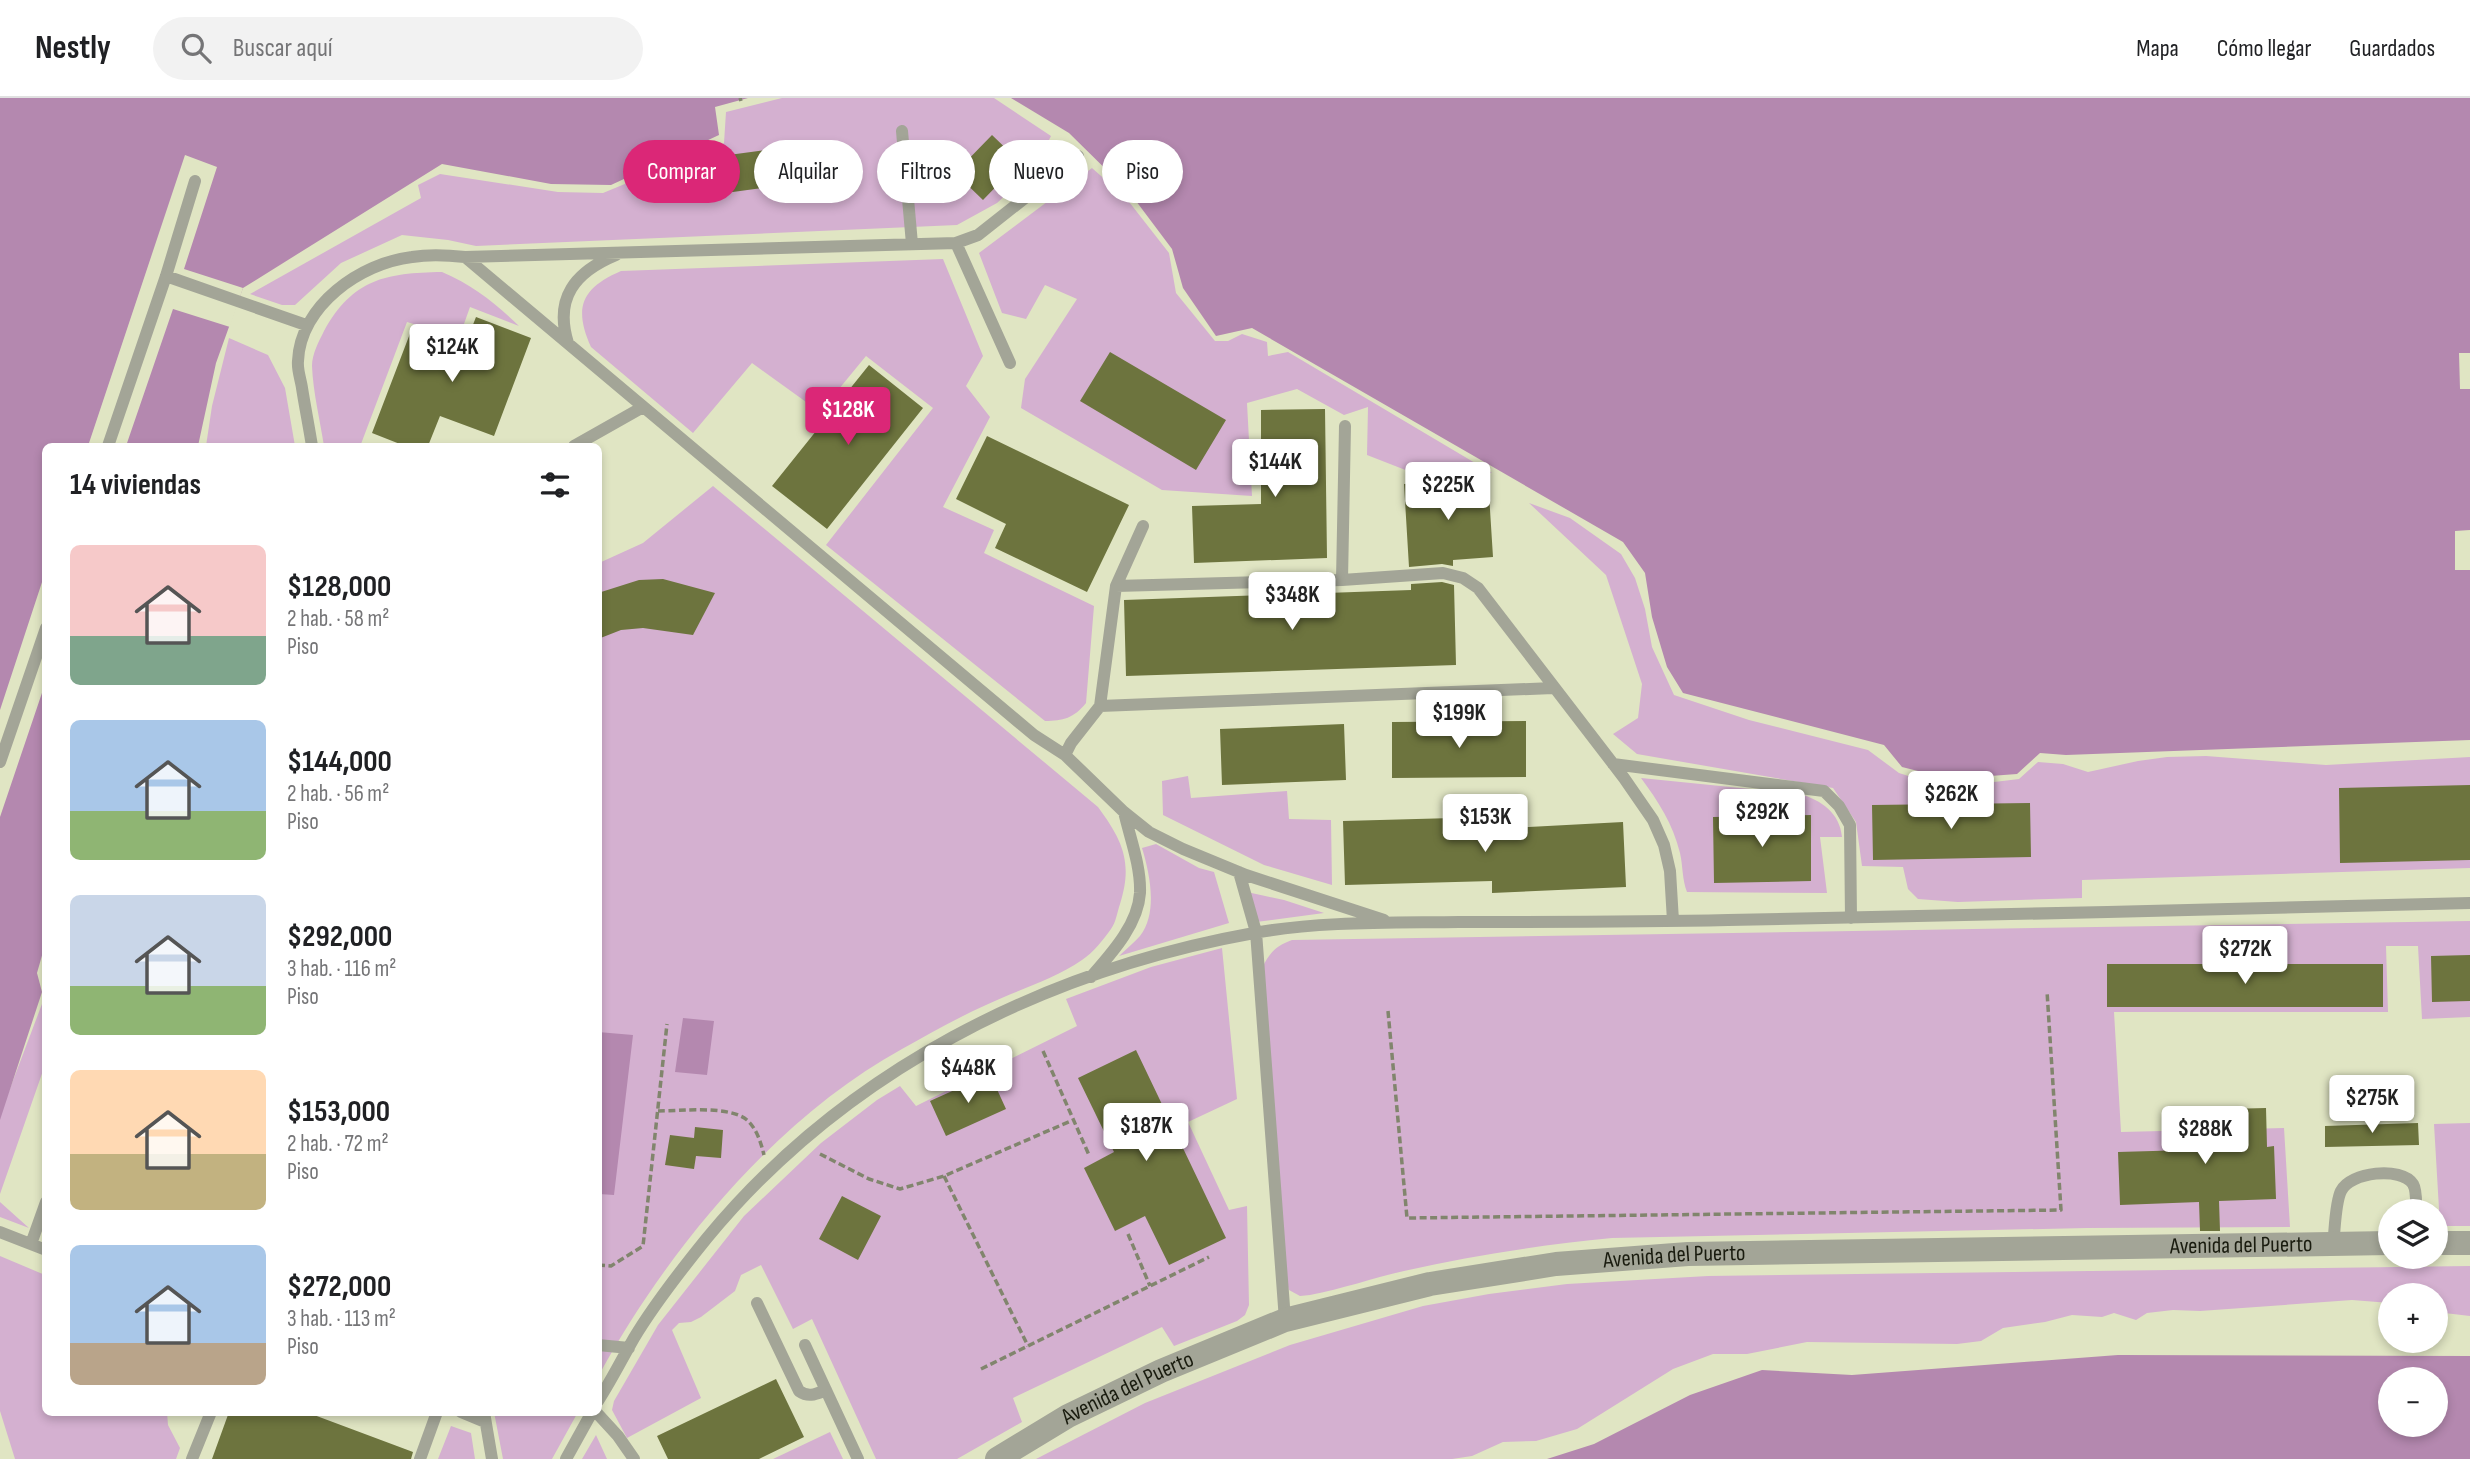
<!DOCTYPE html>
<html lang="es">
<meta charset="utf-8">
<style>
body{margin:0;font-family:"Sofia Sans Condensed",sans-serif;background:#f2f2f2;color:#202124;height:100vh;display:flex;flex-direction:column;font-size:26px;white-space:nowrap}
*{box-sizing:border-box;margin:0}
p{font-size:23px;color:#757577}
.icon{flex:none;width:38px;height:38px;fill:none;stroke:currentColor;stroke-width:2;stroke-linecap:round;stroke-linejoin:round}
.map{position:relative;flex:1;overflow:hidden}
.details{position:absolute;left:42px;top:345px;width:560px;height:973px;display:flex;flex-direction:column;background:#fff;border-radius:10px;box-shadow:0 4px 10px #0003}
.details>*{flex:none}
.hud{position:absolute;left:623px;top:42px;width:665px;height:63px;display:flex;gap:14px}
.fabs{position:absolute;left:2378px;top:1101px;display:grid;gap:14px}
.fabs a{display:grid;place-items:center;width:70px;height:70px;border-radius:50%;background:#fff;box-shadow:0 4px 10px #0003;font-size:35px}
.price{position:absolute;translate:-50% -60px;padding:0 16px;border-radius:7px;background:#fff;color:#222;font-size:23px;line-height:46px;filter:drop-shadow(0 2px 4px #0008)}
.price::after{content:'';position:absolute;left:50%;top:42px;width:21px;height:16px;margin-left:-10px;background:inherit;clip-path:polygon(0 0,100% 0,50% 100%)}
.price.current{background:#db2777;color:#fff}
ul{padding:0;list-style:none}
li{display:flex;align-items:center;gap:21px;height:175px;padding:0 28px}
li span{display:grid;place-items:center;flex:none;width:196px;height:140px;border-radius:10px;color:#555}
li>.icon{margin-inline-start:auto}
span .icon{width:84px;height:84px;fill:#fffc;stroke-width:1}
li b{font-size:30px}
h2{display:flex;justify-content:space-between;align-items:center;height:84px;padding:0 28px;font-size:30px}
.chip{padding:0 24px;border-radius:32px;background:#fff;box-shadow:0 4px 10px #0003;font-size:24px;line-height:63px}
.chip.current{background:#db2777;color:#fff}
header{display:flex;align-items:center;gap:42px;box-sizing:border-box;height:98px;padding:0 35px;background:#fff;border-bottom:2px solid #e0e0e0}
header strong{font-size:33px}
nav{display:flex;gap:38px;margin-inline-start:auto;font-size:24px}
.search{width:490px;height:63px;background:#f2f2f2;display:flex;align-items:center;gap:18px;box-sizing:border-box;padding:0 24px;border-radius:38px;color:#757577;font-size:26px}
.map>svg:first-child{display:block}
.green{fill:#d4b0d0}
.water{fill:#b488af;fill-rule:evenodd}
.pier{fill:#e0e5c3}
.building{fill:#6d743e}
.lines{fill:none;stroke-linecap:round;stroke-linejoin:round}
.path{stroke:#81856d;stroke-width:3.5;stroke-dasharray:7 3.5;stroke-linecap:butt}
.service{stroke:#a3a597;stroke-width:12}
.minor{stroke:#a3a597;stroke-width:24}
.labels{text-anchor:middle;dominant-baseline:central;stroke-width:6;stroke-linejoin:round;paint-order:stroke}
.street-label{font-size:23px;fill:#1a1c0f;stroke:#e0e5c3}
</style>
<header>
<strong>Nestly</strong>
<div class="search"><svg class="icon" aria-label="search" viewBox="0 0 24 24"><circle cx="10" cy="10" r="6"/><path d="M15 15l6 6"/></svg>Buscar aquí</div>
<nav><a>Mapa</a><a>Cómo llegar</a><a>Guardados</a></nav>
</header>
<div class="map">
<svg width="2470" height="1361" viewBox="0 0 2470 1361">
<rect width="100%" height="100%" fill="#e0e5c3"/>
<path class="green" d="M782,0H994L1051,38L1035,70L997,105L957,127L476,148L448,142L402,137L341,165L295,207H282L250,196L421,100L418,87L440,76L558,94L603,95L724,45L726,14Z
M1092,70L1126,100L1169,155L1176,195L1215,243H1228L1242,236L1267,244L1268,258L1288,254L1492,375L1408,373L1367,357L1368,309L1344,317L1297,291L1247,305L1252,398L1162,392L1021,310L1025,281L1077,201L1045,187L1026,221L1002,215L979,155Z
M943,161L983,258L966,288L990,319L943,409L994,432L984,455L1094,508L1086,605C1074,620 1063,623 1045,623L826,447L933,310L866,258L820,314L752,265L693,335L591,249C573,209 582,190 621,173Z
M442,174C473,187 495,205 519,228L470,209L459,240L407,224L361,346L367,348H324C320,322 313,294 312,268C312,256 319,243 324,233C353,181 385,175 442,174Z
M229,240L268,257L285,290L295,348H206L212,308Z
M713,388L1098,709C1123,743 1133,765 1120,806C1117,815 1116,824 1111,831C1103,842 1093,855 1082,862C1053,882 1017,892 986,907C957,920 929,936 902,951C776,1020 666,1154 599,1277V465L643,445Z
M1529,405L1570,420L1621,456L1635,480L1645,511L1652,549L1674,597L1749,622L1868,652L1899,675L1927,684L1978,686L2019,681L2038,664L2063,666L2088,674L2138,663L2167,659L2206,658L2326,667L2470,659V770L2082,782V800L1958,804L1918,801L1908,791L1903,769L1862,768L1856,724L1833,690L1637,656L1613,636L1638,620L1642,586L1606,477Z
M1188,678L1191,700L1287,693L1289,721L1331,722L1332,787L1264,767L1163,717L1162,683Z
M1641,680L1800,696C1821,702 1840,715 1842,739H1820L1827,795L1687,794C1682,781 1683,768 1680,755C1673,726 1658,703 1641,680Z
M1156,746L1199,770L1214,774L1229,825L1119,858C1126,851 1134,845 1140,838C1158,815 1150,776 1142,750Z
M1247,794L1284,802L1324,815L1256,824Z
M2470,823V919L2422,921L2418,848H2386L2388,914H2114L2121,1034L2284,1030L2290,1129L2087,1130L1612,1140C1542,1147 1473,1157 1404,1173C1373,1180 1342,1191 1310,1197L1300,1198L1289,1192L1285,1179L1262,870C1270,854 1276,848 1292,842Z
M1222,850L1237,1001L1188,1024L1229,1112L1247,1108L1249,1207L1245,1217L1237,1223L1174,1248L1162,1229L1013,1300L1022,1324L957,1361H876L812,1221L793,1231L761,1167L741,1177L735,1193L701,1219L691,1224L679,1225L672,1232L701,1300L627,1340L612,1312L614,1303L658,1227L744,1118L821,1045L877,1002L900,988L916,1008L1077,928L1066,901L1151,869Z
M45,898V967L0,1096V1017Z
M2470,1025V1128H2440L2434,1026Z
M0,1104L29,1130L0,1119Z
M0,1158L45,1177L46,1314H167L168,1327L180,1350L176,1361H15L0,1313Z
M2470,1168V1218L2436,1214V1197H2390V1205L2352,1202L2200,1213L2173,1212L2147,1215L2136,1222L2114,1215L2102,1219L2072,1217L2045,1224L2003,1230L1981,1243L1957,1246L1807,1244L1747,1256H1713L1673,1271L1577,1331L1536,1343L1503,1344L1472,1358L1452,1361H1036L1145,1305L1290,1247L1423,1208L1489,1196L1567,1186L1708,1178Z
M494,1314H578L552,1361H503Z
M451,1328L471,1335L475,1361H438Z
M830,1334L843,1361H773Z
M596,1337L607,1361H582Z"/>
<path class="water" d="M0,0H748L715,9L719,37L611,87L551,86L442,66L243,190L216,265L198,348H46L45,847L37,875L42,894L0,1022Z
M1011,0H2470V642L2066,657L2040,655L2017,676L1950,681L1902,669L1884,647L1683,595L1667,569L1652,519L1645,475L1623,444L1252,230L1216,238L1183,190L1172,151L1130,95L1069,35Z
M683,920L714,923L707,977L675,974Z
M598,934L633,937L614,1097L599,1096Z
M2118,1257L2470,1258V1361H1547L1594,1346L1690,1297L1762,1272L1852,1277ZM2436,1281V1326H2390V1281Z"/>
<path class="pier" d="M185,57L217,69L184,171L243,190L230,229L173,211L126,348H88Z
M2459,255H2470V291H2460Z
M2470,432V472H2455V433Z
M45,475V586L0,719V612Z"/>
<path class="building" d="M992,37L1020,64L983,102L955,75Z
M765,52L770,89L674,102L669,65Z
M476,219L531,240L494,338L440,318L428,348H405L372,335L411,233L463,252Z
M1110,254L1226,322L1196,372L1080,303Z
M869,267L923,310L827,431L772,388Z
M1325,311L1327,460L1194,465L1192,408L1261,406V312Z
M987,338L1129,407L1087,494L995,450L1006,426L956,401Z
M1488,380L1493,459L1453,462V468L1442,466L1409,469L1404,386Z
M663,481L715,495L693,537L643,530L621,532L598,541V495L639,482Z
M1442,484L1454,487L1456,567L1126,578L1124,502L1411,492V486Z
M1526,623V679L1392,680V624Z
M1344,626L1346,682L1222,687L1220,631Z
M2470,687V762L2340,765L2339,690Z
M2030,705L2031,759L1873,762L1872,707Z
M1811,717V783L1714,785L1713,719Z
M1490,719V731L1623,724L1626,789L1492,795V783L1345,787L1343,723Z
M2470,857V903L2432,904L2431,858Z
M2107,866H2383V909H2107Z
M1136,952L1226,1140L1169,1167L1145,1118L1115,1133L1084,1070L1114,1054L1078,980Z
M990,976L1006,1011L946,1038L930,1003Z
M2266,1010L2267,1049L2274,1048L2276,1101L2219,1103L2220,1133H2200L2199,1104L2120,1107L2118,1054L2188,1052V1012Z
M2418,1025L2419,1047L2325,1049V1028Z
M695,1029L723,1032L721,1060L696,1058L694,1071L665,1067L670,1037L694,1040Z
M842,1098L881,1118L858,1162L819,1141Z
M776,1281L804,1339L759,1361H668L657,1338Z
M229,1314H306L413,1354L411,1361H212Z"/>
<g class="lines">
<path class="path" d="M740,0L741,3
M1388,913L1407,1120L2061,1112L2047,893
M1043,953L1089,1057
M658,1013C681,1013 729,1007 747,1022C757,1031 761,1045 764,1057
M820,1056L869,1081L900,1091L944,1078L1073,1022
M944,1078L1028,1248
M1128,1136L1150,1188
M598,1167L611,1168L643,1148L667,926
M981,1271L1209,1159"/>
<path class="service" d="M902,33L912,146
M956,145L1010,265
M465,159L956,145L978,137L1078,58
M166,178L306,227
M568,245C554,200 575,174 616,157
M108,348L166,178L195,83
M312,348C309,329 305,309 302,290C301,282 297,272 298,263C300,208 360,165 412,159C430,156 447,157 465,159L1034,637L1065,657L1124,714L1149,734L1183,751L1246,777L1384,822
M574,348L643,309
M1342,482L1345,328
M1116,488L1342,482L1443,475L1463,480L1478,490L1624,680L1653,722L1664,747L1670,773L1673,823
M1100,608L1116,488L1143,428
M1065,657L1071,645L1100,608L1553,590
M0,664L46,530
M1613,666L1824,693L1839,708L1850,727L1851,820
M1239,774L1256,834L1285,1222
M1091,879C1111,856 1138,827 1140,795C1141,768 1130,740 1124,714
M0,1134L46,1152
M31,1146L46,1104
M2333,1147C2335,1133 2335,1105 2341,1093C2350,1074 2401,1068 2413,1086C2417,1093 2416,1105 2416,1113
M757,1205L799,1293C809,1300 816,1296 826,1292
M598,1247L629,1250
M805,1247L858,1361
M598,1303C611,1283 622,1261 634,1240C655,1205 681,1172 707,1140C845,973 1042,873 1254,835C1319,823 1393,825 1459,824C1549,824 1638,824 1728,822C1975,818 2223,811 2470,805
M461,1314L485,1324
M484,1314L492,1361
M596,1314L618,1338L634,1361
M192,1361L211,1314
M420,1361L437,1314
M566,1361L592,1314"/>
<g class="minor">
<path d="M2436,1145H2470"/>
<path id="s1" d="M997,1361L1068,1318L1161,1273L1285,1222L1430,1186L1556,1166L1688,1156L2390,1145"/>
</g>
</g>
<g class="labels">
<g class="street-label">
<text stroke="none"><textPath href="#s1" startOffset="1283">Avenida del Puerto</textPath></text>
<text stroke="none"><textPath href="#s1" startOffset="716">Avenida del Puerto</textPath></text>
<text stroke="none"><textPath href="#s1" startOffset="149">Avenida del Puerto</textPath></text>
</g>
</g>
</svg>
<div class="fabs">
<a><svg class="icon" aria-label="layers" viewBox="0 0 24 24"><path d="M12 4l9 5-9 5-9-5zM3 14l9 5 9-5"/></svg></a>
<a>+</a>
<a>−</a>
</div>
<b class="price" style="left:452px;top:286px">$124K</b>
<b class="price current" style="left:848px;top:349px">$128K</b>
<b class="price" style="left:1275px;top:401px">$144K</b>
<b class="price" style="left:1448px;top:424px">$225K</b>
<b class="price" style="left:1292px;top:534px">$348K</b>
<b class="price" style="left:1459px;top:652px">$199K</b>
<b class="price" style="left:1951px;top:733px">$262K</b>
<b class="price" style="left:1762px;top:751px">$292K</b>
<b class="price" style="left:1485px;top:756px">$153K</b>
<b class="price" style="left:2245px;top:888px">$272K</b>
<b class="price" style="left:968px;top:1007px">$448K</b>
<b class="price" style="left:2372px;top:1037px">$275K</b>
<b class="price" style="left:1146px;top:1065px">$187K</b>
<b class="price" style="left:2205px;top:1068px">$288K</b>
<div class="hud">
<a class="chip current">Comprar</a>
<a class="chip">Alquilar</a>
<a class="chip">Filtros</a>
<a class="chip">Nuevo</a>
<a class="chip">Piso</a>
</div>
<section class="details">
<h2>14 viviendas<svg class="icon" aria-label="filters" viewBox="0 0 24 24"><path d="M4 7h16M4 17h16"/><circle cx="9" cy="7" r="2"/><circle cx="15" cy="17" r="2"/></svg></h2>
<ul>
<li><span style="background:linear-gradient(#f6c9c9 65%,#7fa58c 0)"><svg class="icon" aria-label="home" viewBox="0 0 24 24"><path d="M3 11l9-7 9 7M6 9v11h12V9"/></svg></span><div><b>$128,000</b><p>2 hab. · 58 m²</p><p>Piso</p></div></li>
<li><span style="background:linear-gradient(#a9c7e8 65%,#8fb573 0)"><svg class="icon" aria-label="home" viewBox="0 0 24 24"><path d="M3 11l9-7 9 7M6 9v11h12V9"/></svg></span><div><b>$144,000</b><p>2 hab. · 56 m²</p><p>Piso</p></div></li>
<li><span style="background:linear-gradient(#c9d6e8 65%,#8fb573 0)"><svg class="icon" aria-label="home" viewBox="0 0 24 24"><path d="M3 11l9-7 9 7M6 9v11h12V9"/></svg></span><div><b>$292,000</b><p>3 hab. · 116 m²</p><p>Piso</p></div></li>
<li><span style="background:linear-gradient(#ffd9b3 60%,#c2b280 0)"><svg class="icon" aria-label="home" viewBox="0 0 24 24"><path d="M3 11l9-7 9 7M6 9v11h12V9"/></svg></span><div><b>$153,000</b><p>2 hab. · 72 m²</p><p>Piso</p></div></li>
<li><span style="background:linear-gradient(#a9c7e8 70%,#b9a48a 0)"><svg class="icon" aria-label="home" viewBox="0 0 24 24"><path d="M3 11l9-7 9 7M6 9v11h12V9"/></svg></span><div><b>$272,000</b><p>3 hab. · 113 m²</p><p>Piso</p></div></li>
</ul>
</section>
</div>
